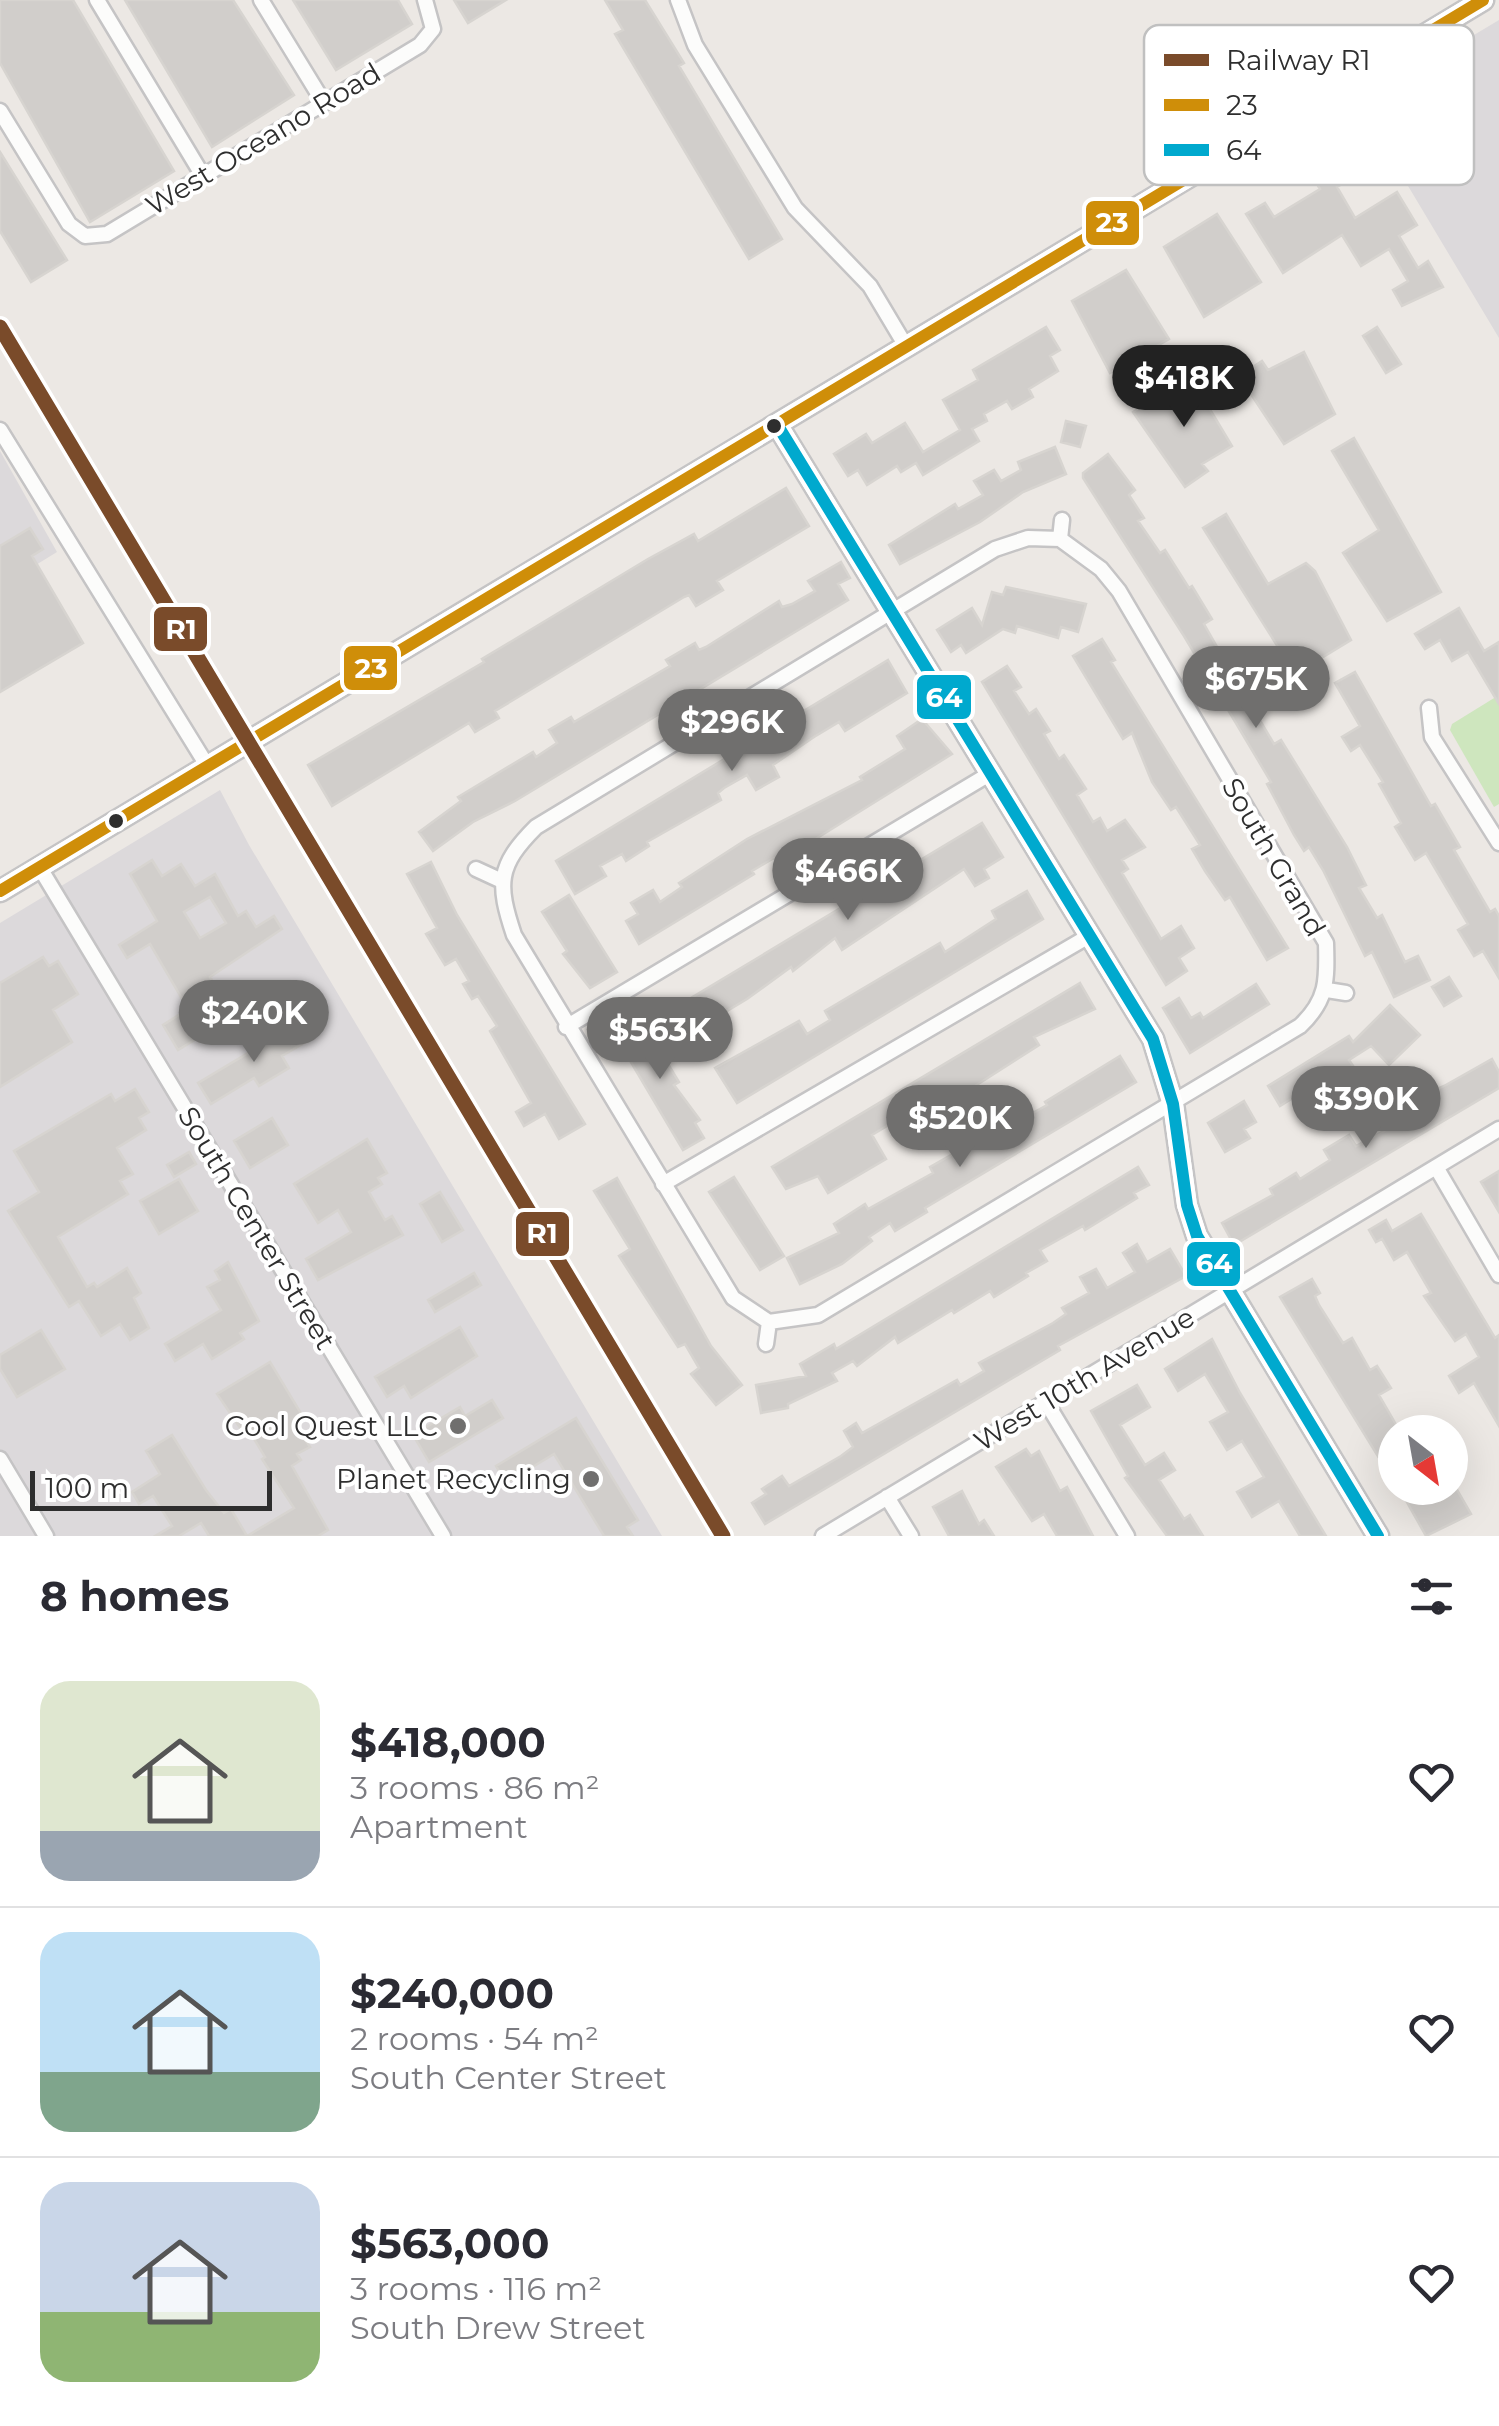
<!DOCTYPE html>
<meta charset="utf-8">
<style>
body{margin:0;font-family:Montserrat,sans-serif;background:#f7f7f7;color:#2b2b33;height:100vh;display:flex;flex-direction:column;font-size:38px;white-space:nowrap}
*{box-sizing:border-box;margin:0}
p{font-size:32px;color:#7c7c81}
.icon{flex:none;width:55px;height:55px;fill:none;stroke:currentColor;stroke-width:2;stroke-linecap:round;stroke-linejoin:round}
.map{position:relative;height:1536px;overflow:hidden}
.panel{display:flex;flex-direction:column;background:#fff;flex:1}
.panel>*{flex:none}
.needle{width:65px;rotate:149deg}
.tools{position:absolute;left:1378px;top:1415px;display:grid;gap:20px}
.tools a{display:grid;place-items:center;width:90px;height:90px;border-radius:50%;background:#fff;box-shadow:0 10px 40px #0002;font-size:50px}
.scale{position:absolute;left:30px;bottom:25px;width:242px;box-sizing:border-box;padding-left:10px;border:5px solid #2e2e2e;border-top:0;font-size:28px;line-height:35px;white-space:nowrap;color:#2e2e2e;-webkit-text-stroke:8px #fff;paint-order:stroke}
.price{position:absolute;translate:-50% -85px;padding:0 22px;border-radius:35px;background:#706f6e;color:#fff;font-size:32px;line-height:65px;filter:drop-shadow(0 2px 5px #0008)}
.price::after{content:'';position:absolute;left:50%;top:60px;width:30px;height:22px;margin-left:-15px;background:inherit;clip-path:polygon(0 0,100% 0,50% 100%)}
.price.current{background:#222;color:#fff}
ul{padding:0;list-style:none}
li{display:flex;align-items:center;gap:30px;height:250px;padding:0 40px}
li+li{border-top:2px solid #e1e1e2}
li span{display:grid;place-items:center;flex:none;width:280px;height:200px;border-radius:30px;color:#555}
li>.icon{margin-inline-start:auto}
span .icon{width:120px;height:120px;fill:#fffc;stroke-width:1}
li b{font-size:42px}
h2{display:flex;justify-content:space-between;align-items:center;height:120px;padding:0 40px;font-size:42px}
.map>svg:first-child{display:block}
.industrial{fill:#dcd9db}
.green{fill:#cee6be}
.building{fill:#d1cecb;stroke:#d7d4d0;stroke-width:2.5;fill-rule:evenodd}
.lines{fill:none;stroke-linecap:round;stroke-linejoin:round}
.street-casing{stroke:#c5c4c5;stroke-width:19}
.secondary-casing{stroke:#c5c4c5;stroke-width:25}
.street{stroke:#fcfcfb;stroke-width:14}
.secondary{stroke:#fcfcfb;stroke-width:20}
.bus-1-casing{stroke:#fff;stroke-width:20}
.bus-2-casing{stroke:#fff;stroke-width:20}
.bus-1{stroke:#cf8e09;stroke-width:12}
.bus-2{stroke:#00a9ce;stroke-width:12}
.rail-1-casing{stroke:#fff;stroke-width:22}
.rail-1{stroke:#7a4b2a;stroke-width:15}
.bus-dot{fill:#2e2e2e;stroke:#fff;stroke-width:4}
.poi-dot{fill:#706f6e;stroke:#fff;stroke-width:4}
.labels{text-anchor:middle;dominant-baseline:central;stroke-width:8;stroke-linejoin:round;paint-order:stroke}
.street-label{font-size:28px;fill:#2e2e2e;stroke:#fff}
.poi-label{font-size:28px;fill:#2e2e2e;stroke:#fff;text-anchor:end}
.key{fill:#fff;stroke:#c0c0c0;stroke-width:2.5}
.key-label{font-size:28px;fill:#2e2e2e}
.line-badge{stroke:#fff;stroke-width:4}
.badge-label{font-size:28px;text-anchor:middle;font-weight:bold;fill:#fff}
</style>
<div class="map">
<svg width="1499" height="1536" viewBox="0 0 1499 1536">
<rect width="100%" height="100%" fill="#ece8e4"/>
<path class="industrial" d="M1499,20V338L1359,104Z
M0,451L57,552L0,587Z
M220,790L249,845L662,1536H0V923Z"/>
<path class="green" d="M1499,695V804L1494,807L1450,730L1452,724Z"/>
<path class="building" d="M0,0H73L174,171L90,222L0,63Z
M125,0H233L294,95L212,147Z
M293,0H398L412,24L336,70Z
M454,0H506L468,23Z
M605,0H645L684,63L679,66L782,239L749,259L615,34L623,30Z
M1353,146L1367,169L1337,187L1355,218L1397,192L1417,225L1399,236L1418,268L1428,261L1443,287L1402,306L1393,290L1408,281L1389,249L1361,266L1342,235L1283,273L1246,214L1265,203L1274,217L1320,189L1310,172Z
M0,152L67,260L31,282L0,231Z
M1217,214L1261,282L1204,317L1164,247Z
M1126,270L1169,339L1110,373L1072,301Z
M1046,327L1060,350L1050,356L1058,371L1029,389L1033,397L1012,409L1007,401L984,414L987,421L972,429L979,441L923,475L916,463L901,472L897,466L867,485L858,470L848,476L834,454L866,434L872,443L905,423L923,452L960,430L943,400L978,380L973,370Z
M1377,327L1401,364L1386,373L1363,336Z
M1304,352L1335,414L1284,444L1239,376L1262,361L1268,370Z
M1190,376L1232,446L1202,464L1208,471L1185,487L1133,412Z
M1066,421L1086,426L1080,447L1061,442Z
M1354,438L1441,592L1387,621L1343,553L1379,530L1332,451Z
M1055,447L1066,474L1023,492L980,522L900,564L889,545L955,504L958,509L983,495L974,481L994,470L1001,481L1021,470L1018,462Z
M1108,454L1135,490L1129,495L1144,518L1138,521L1160,553L1165,550L1189,588L1192,586L1212,619L1204,624L1220,652L1226,649L1262,714L1258,717L1274,744L1281,740L1347,847L1366,885L1359,888L1377,918L1382,915L1405,962L1418,956L1430,980L1394,997L1372,952L1365,956L1323,870L1309,847L1304,851L1294,835L1267,784L1271,782L1184,636L1083,478V473Z
M786,488L809,526L717,581L723,590L696,606L689,595L684,597L495,711L499,718L475,732L469,723L332,806L308,765L484,662L482,659L648,559L694,534L698,541Z
M1226,514L1268,584L1306,563L1315,571L1351,640L1295,674L1203,528Z
M30,528L43,549L32,556L83,643L0,692V546Z
M841,562L850,578L838,584L848,600L515,801L473,822L433,851L419,832L461,801L458,797L533,752L536,757L557,743L549,730L571,717L574,722L670,666L666,660L695,643L699,650L706,647L779,601L782,607L792,604L815,591L808,581Z
M1006,587L1086,604L1078,632L1061,627L1058,638L1017,626L1015,633L1003,629L966,653L961,645L951,652L937,630L972,608L982,625L992,592L1003,595Z
M1459,608L1484,651L1499,642V704L1468,652L1452,661L1440,640L1425,649L1415,634Z
M1102,639L1115,660L1111,662L1288,948L1267,960L1230,897L1225,900L1205,871L1192,849L1200,845L1176,807L1171,810L1152,782L1132,733L1123,739L1073,656Z
M888,660L907,693L845,731L839,722L814,737L773,765L779,777L756,790L747,775L724,788L718,793L721,800L647,842L649,846L626,861L622,854L600,866L606,876L575,894L556,861Z
M1007,666L1021,687L1014,691L1029,714L1036,709L1050,731L1044,734L1059,759L1064,755L1086,789L1077,795L1093,822L1100,818L1107,831L1125,820L1145,847L1122,860L1128,869L1122,873L1161,939L1181,926L1194,948L1179,958L1187,971L1166,985L982,682Z
M1355,672L1431,806L1435,804L1460,847L1454,850L1490,912L1495,909L1499,916V978L1483,951L1474,956L1458,930L1468,924L1426,853L1415,860L1395,827L1401,823L1379,784L1383,782L1360,745L1351,751L1342,737L1360,726L1335,683Z
M922,719L952,754L814,840L776,862L774,858L752,871L754,874L639,944L626,921L638,914L631,903L653,890L660,902L682,887L679,883L747,839L862,780L860,777L905,749L897,736Z
M982,823L1003,857L984,869L989,878L975,886L964,869L842,950L835,938L793,971L791,967L747,999L702,1026L700,1022L689,1029L676,1007Z
M152,860L162,876L181,864L195,886L215,874L238,916L246,911L256,927L274,916L282,929L210,977L234,1016L178,1050L163,1025L188,1009L150,944L127,958L119,945L157,921L130,874ZM210,897L226,923L200,938L184,912Z
M431,862L457,915L585,1124L559,1139L545,1114L524,1126L516,1112L531,1103L490,1031L497,1026L478,996L472,999L463,984L469,981L456,959L445,965L426,934L437,928L407,874Z
M1027,891L1043,919L737,1103L715,1068L799,1021L807,1034L830,1020L825,1011L940,943L945,952L996,919L992,911Z
M569,895L617,972L590,988L563,954L567,951L542,912Z
M43,957L49,966L58,961L78,994L53,1010L72,1042L0,1087V983Z
M1449,977L1461,996L1444,1006L1432,987Z
M1080,983L1095,1009L1034,1037L1039,1045L972,1088L901,1127L897,1120L872,1135L886,1159L828,1193L818,1176L786,1189L772,1167Z
M1256,984L1269,1004L1190,1053L1163,1008L1179,998L1191,1018L1200,1013L1203,1018Z
M1390,1005L1420,1035L1389,1065L1371,1046L1349,1060L1358,1073L1328,1091L1336,1104L1314,1116L1301,1093L1280,1106L1268,1086L1349,1036L1353,1042Z
M634,1019L640,1029L645,1026L679,1082L674,1085L700,1120L695,1123L704,1138L683,1150L613,1032Z
M298,1023L309,1040L282,1056L289,1068L259,1086L254,1078L211,1104L198,1083Z
M1120,1056L1136,1082L925,1208L927,1212L895,1231L890,1223L869,1237L872,1241L842,1264L800,1284L787,1258L839,1233L834,1224L865,1204L868,1209L933,1173L930,1167L958,1151L949,1137L963,1128L974,1146L1047,1105L1045,1102Z
M1492,1059L1499,1072V1088L1234,1245L1222,1223L1273,1195L1270,1189L1296,1173L1300,1179L1330,1160L1324,1150L1349,1135L1356,1146L1426,1108L1416,1090L1430,1082L1435,1090L1444,1086Z
M135,1089L149,1112L139,1118L146,1130L117,1148L133,1174L120,1181L128,1194L58,1237L87,1287L94,1283L97,1287L127,1268L141,1293L134,1298L149,1328L130,1340L120,1324L101,1336L79,1301L69,1307L8,1211L39,1192L14,1151L111,1094L115,1101Z
M1244,1101L1256,1122L1244,1129L1250,1138L1225,1152L1208,1123Z
M272,1118L288,1145L250,1168L234,1141Z
M367,1139L387,1173L378,1178L382,1184L369,1192L385,1220L392,1216L403,1235L318,1280L306,1259L351,1232L338,1210L318,1223L294,1184Z
M189,1152L196,1164L174,1177L167,1165Z
M1138,1167L1149,1185L1134,1193L1137,1198L1085,1230L1083,1226L1040,1250L1047,1261L1026,1273L1028,1276L994,1297L990,1291L954,1313L952,1310L898,1343L895,1337L857,1366L853,1361L832,1373L837,1381L788,1404V1408L761,1413L756,1385L806,1376L800,1364L834,1344L836,1349Z
M1499,1171V1212L1481,1182Z
M734,1177L784,1256L760,1270L709,1192Z
M617,1178L711,1346L742,1385L716,1405L691,1374L699,1368L685,1344L678,1347L619,1256L630,1249L594,1191Z
M179,1179L198,1211L159,1234L140,1201Z
M440,1192L463,1230L442,1242L420,1204Z
M1421,1214L1495,1338L1499,1335V1426L1474,1383L1459,1393L1449,1376L1479,1357L1466,1334L1455,1341L1424,1296L1431,1293L1407,1252L1394,1260L1382,1239L1376,1242L1369,1230L1386,1220L1392,1231Z
M1137,1244L1147,1262L1170,1249L1186,1276L1058,1346L1060,1350L765,1524L752,1503L766,1494L762,1489L782,1476L789,1486L841,1456L853,1447L844,1431L856,1423L862,1433L957,1380L960,1385L984,1371L979,1363L1053,1323L1066,1314L1062,1308L1089,1293L1080,1277L1096,1269L1107,1288L1135,1272L1123,1253Z
M228,1262L259,1321L240,1333L244,1339L212,1359L203,1344L175,1361L165,1344L221,1310L207,1287L220,1280L215,1271Z
M474,1273L481,1285L435,1312L428,1300Z
M1312,1279L1320,1293L1315,1296L1319,1305L1343,1343L1352,1338L1370,1370L1377,1366L1391,1388L1379,1395L1398,1428L1395,1484L1280,1297Z
M460,1327L477,1356L411,1398L404,1386L387,1397L375,1377Z
M41,1330L65,1369L17,1397L0,1369V1355Z
M1212,1339L1240,1393L1326,1536H1300L1279,1501L1252,1517L1237,1492L1264,1477L1242,1441L1227,1450L1210,1422L1228,1412L1205,1374L1178,1391L1165,1369Z
M270,1362L305,1420L296,1425L310,1447L297,1454L301,1460L292,1466L328,1530L318,1536H247L294,1508L262,1459L265,1457L248,1429L243,1432L217,1394Z
M1137,1385L1150,1407L1120,1425L1145,1465L1164,1453L1175,1470L1159,1480L1184,1519L1190,1515L1203,1536H1167L1125,1478L1128,1476L1091,1411Z
M492,1400L503,1418L429,1462L413,1435L460,1407L465,1416Z
M576,1418L638,1520L627,1527L633,1536H604L554,1454L506,1483L496,1466Z
M172,1435L206,1490L224,1513L231,1509L247,1536H209L201,1523L179,1536H155L172,1526L153,1496L139,1504L132,1492L160,1474L146,1451Z
M1026,1449L1031,1456L1039,1451L1060,1491L1067,1487L1093,1536H1057L1044,1514L1032,1521L996,1467Z
M1399,1488H1456L1471,1514L1426,1536Z
M962,1491L979,1524L984,1520L994,1536H949L933,1507Z"/>
<g class="lines">
<defs>
<path id="street" d="M97,0L203,176
M261,0L324,103
M678,0L695,45L795,208L870,286L907,348
M0,111L69,224L85,236L107,234L420,45L433,29L425,0
M0,430L208,767
M1060,539L1062,520
M1429,708L1432,737L1499,843
M40,868L443,1536
M476,869L502,881
M1327,990L1346,993
M566,1027L991,773
M1436,1167L1499,1275
M663,1184L1089,936
M769,1322L733,1298L514,935C497,884 497,866 536,827L995,549L1028,538L1060,539
M769,1322L818,1315L1300,1026C1328,1000 1327,979 1326,943L1119,591L1101,569L1060,539
M766,1344L769,1322
M1046,1402L1127,1536
M0,1459L46,1536
M887,1497L911,1536
M823,1536L1499,1129"/>
<path id="secondary" d="M778,426L1153,1039L1173,1104L1187,1205L1197,1236L1378,1536
M0,891L1483,0"/>
</defs>
<use href="#street" class="street-casing"/>
<use href="#secondary" class="secondary-casing"/>
<use href="#street" class="street"/>
<use href="#secondary" class="secondary"/>
<defs>
<path id="bus-1" d="M0,891L1483,0"/>
<path id="bus-2" d="M778,426L1153,1039L1173,1104L1187,1205L1197,1236L1378,1536"/>
</defs>
<use href="#bus-1" class="bus-1-casing"/>
<use href="#bus-2" class="bus-2-casing"/>
<use href="#bus-1" class="bus-1"/>
<use href="#bus-2" class="bus-2"/>
<defs>
<path id="rail-1" d="M0,327L723,1536"/>
</defs>
<use href="#rail-1" class="rail-1-casing"/>
<use href="#rail-1" class="rail-1"/>
</g>
<g class="bus-dot">
<circle cx="774" cy="426" r="9"/>
<circle cx="116" cy="821" r="9"/>
</g>
<g class="poi-dot">
<circle cx="458" cy="1426" r="10"/>
<circle cx="591" cy="1479" r="10"/>
</g>
<g class="labels">
<g class="street-label">
<text transform="translate(263 139) rotate(-31)">West Oceano Road</text>
<text transform="translate(1274 857) rotate(60)">South Grand</text>
<text transform="translate(257 1228) rotate(59)">South Center Street</text>
<text transform="translate(1084 1379) rotate(-31)">West 10th Avenue</text>
</g>
<g class="poi-label">
<text x="438" y="1426">Cool Quest LLC</text>
<text x="571" y="1479">Planet Recycling</text>
</g>
</g>
<rect x="1144" y="25" width="330" height="160" rx="15" class="key"/>
<rect x="1164" y="54" width="45" height="12" fill="#7a4b2a"/>
<rect x="1164" y="99" width="45" height="12" fill="#cf8e09"/>
<rect x="1164" y="144" width="45" height="12" fill="#00a9ce"/>
<g class="key-label">
<text x="1226" y="70">Railway R1</text>
<text x="1226" y="115">23</text>
<text x="1226" y="160">64</text>
</g>
<g class="line-badge">
<rect x="1084" y="199" width="57" height="48" rx="10" fill="#cf8e09"/>
<rect x="152" y="605" width="57" height="48" rx="10" fill="#7a4b2a"/>
<rect x="342" y="644" width="57" height="48" rx="10" fill="#cf8e09"/>
<rect x="915" y="673" width="58" height="48" rx="10" fill="#00a9ce"/>
<rect x="514" y="1210" width="57" height="48" rx="10" fill="#7a4b2a"/>
<rect x="1185" y="1240" width="57" height="48" rx="10" fill="#00a9ce"/>
</g>
<g class="badge-label">
<text x="1112" y="232">23</text>
<text x="181" y="639">R1</text>
<text x="371" y="678">23</text>
<text x="944" y="707">64</text>
<text x="542" y="1243">R1</text>
<text x="1214" y="1273">64</text>
</g>
</svg>
<div class="tools">
<a><svg class="needle" viewBox="-14 -14 28 28"><path d="M0-13l5 13h-10z" fill="#e53935"/><path d="M0 13l5-13h-10z" fill="#7c7c81"/></svg></a>
</div>
<div class="scale">100 m</div>
<b class="price current" style="left:1184px;top:430px">$418K</b>
<b class="price" style="left:1256px;top:731px">$675K</b>
<b class="price" style="left:732px;top:774px">$296K</b>
<b class="price" style="left:848px;top:923px">$466K</b>
<b class="price" style="left:254px;top:1065px">$240K</b>
<b class="price" style="left:660px;top:1082px">$563K</b>
<b class="price" style="left:1366px;top:1151px">$390K</b>
<b class="price" style="left:960px;top:1170px">$520K</b>
</div>
<section class="panel">
<h2>8 homes<svg class="icon" aria-label="filters" viewBox="0 0 24 24"><path d="M4 7h16M4 17h16"/><circle cx="9" cy="7" r="2"/><circle cx="15" cy="17" r="2"/></svg></h2>
<ul>
<li><span style="background:linear-gradient(#dfe7d0 75%,#9aa5b1 0)"><svg class="icon" aria-label="home" viewBox="0 0 24 24"><path d="M3 11l9-7 9 7M6 9v11h12V9"/></svg></span><div><b>$418,000</b><p>3 rooms · 86 m²</p><p>Apartment</p></div><svg class="icon" aria-label="heart" viewBox="0 0 24 24"><path d="M12 20l-8-8c-3-5 5-10 8-4 3-6 11-1 8 4z"/></svg></li>
<li><span style="background:linear-gradient(#bfe0f5 70%,#7fa58c 0)"><svg class="icon" aria-label="home" viewBox="0 0 24 24"><path d="M3 11l9-7 9 7M6 9v11h12V9"/></svg></span><div><b>$240,000</b><p>2 rooms · 54 m²</p><p>South Center Street</p></div><svg class="icon" aria-label="heart" viewBox="0 0 24 24"><path d="M12 20l-8-8c-3-5 5-10 8-4 3-6 11-1 8 4z"/></svg></li>
<li><span style="background:linear-gradient(#c9d6e8 65%,#8fb573 0)"><svg class="icon" aria-label="home" viewBox="0 0 24 24"><path d="M3 11l9-7 9 7M6 9v11h12V9"/></svg></span><div><b>$563,000</b><p>3 rooms · 116 m²</p><p>South Drew Street</p></div><svg class="icon" aria-label="heart" viewBox="0 0 24 24"><path d="M12 20l-8-8c-3-5 5-10 8-4 3-6 11-1 8 4z"/></svg></li>
</ul>
</section>
